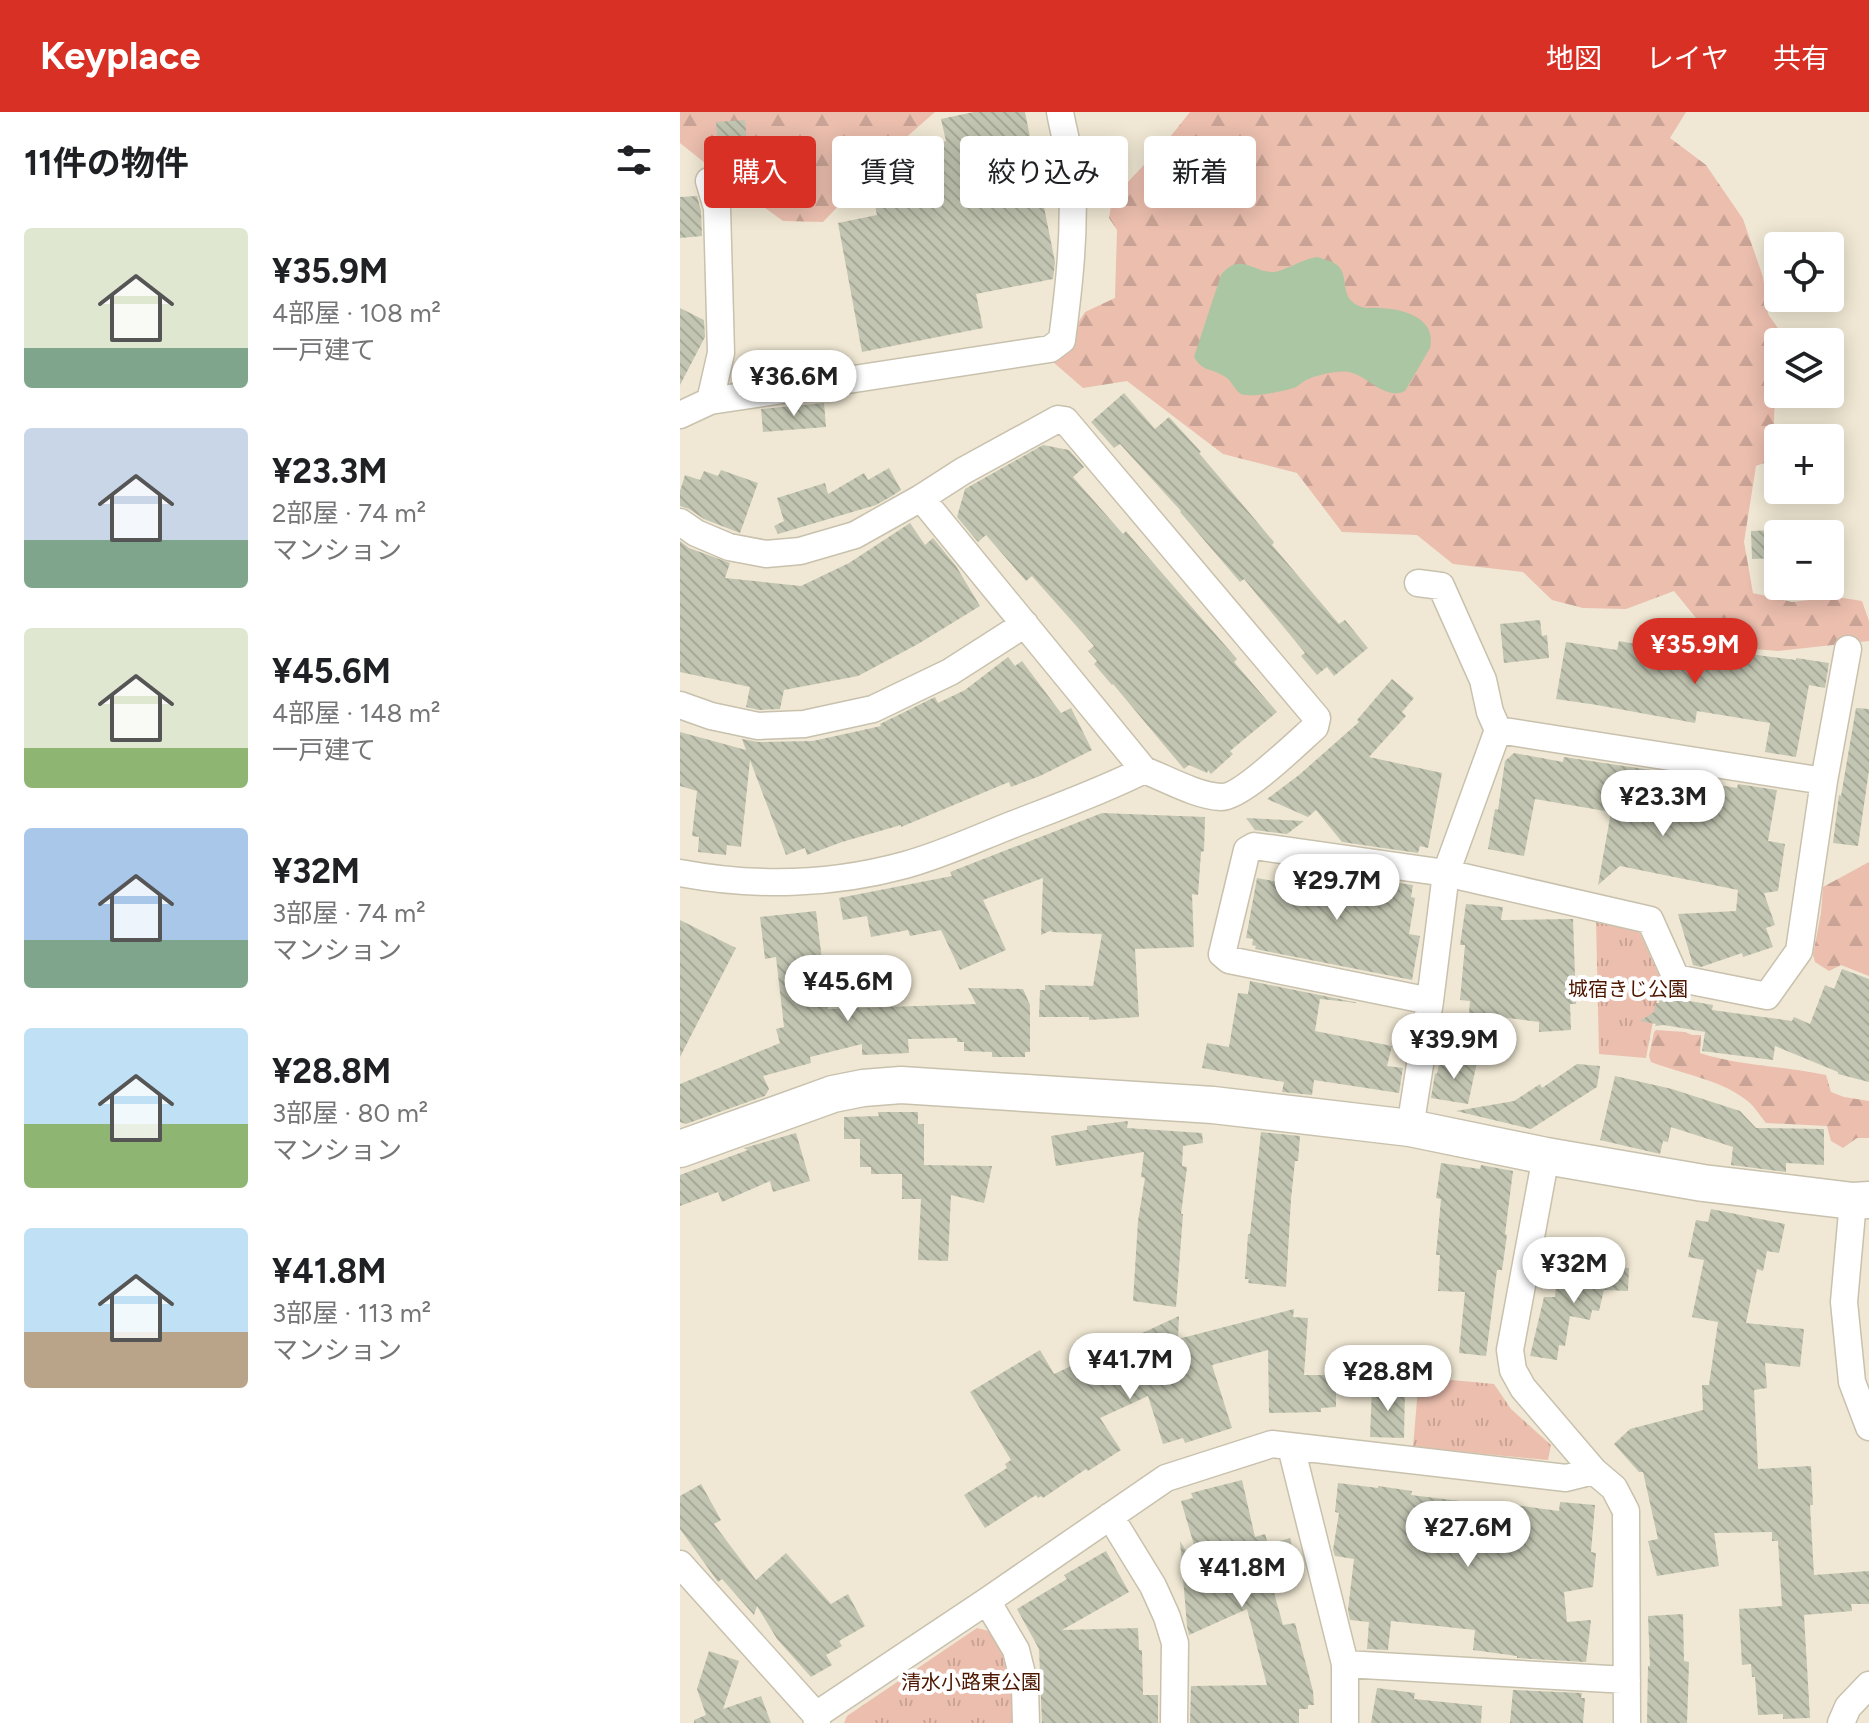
<!DOCTYPE html>
<html lang="ja">
<meta charset="utf-8">
<style>
body{margin:0;font-family:Figtree,"Noto Sans JP",sans-serif;background:#f2f2f2;color:#202124;height:100vh;display:flex;flex-direction:column;font-size:30px;white-space:nowrap}
*{box-sizing:border-box;margin:0}
p{font-size:26px;color:#757577}
.icon{flex:none;width:44px;height:44px;fill:none;stroke:currentColor;stroke-width:2;stroke-linecap:round;stroke-linejoin:round}
.map{position:relative;flex:1;overflow:hidden}
.sheet{display:flex;flex-direction:column;background:#fff;width:680px}
.sheet>*{flex:none}
.banner{position:absolute;left:24px;top:24px;width:760px;height:72px;display:flex;gap:16px}
.tools{position:absolute;left:1084px;top:120px;display:grid;gap:16px}
.tools a{display:grid;place-items:center;width:80px;height:80px;border-radius:8px;background:#fff;box-shadow:0 4px 20px #0003;font-size:40px}
.price{position:absolute;translate:-50% -68px;padding:0 18px;border-radius:28px;background:#fff;color:#222;font-size:26px;line-height:52px;filter:drop-shadow(0 2px 4px #0008)}
.price::after{content:'';position:absolute;left:50%;top:48px;width:24px;height:18px;margin-left:-12px;background:inherit;clip-path:polygon(0 0,100% 0,50% 100%)}
.price.current{background:#d93025;color:#fff}
ul{padding:0;list-style:none}
li{display:flex;align-items:center;gap:24px;height:200px;padding:0 24px}
li span{display:grid;place-items:center;flex:none;width:224px;height:160px;border-radius:8px;color:#555}
li>.icon{margin-inline-start:auto}
span .icon{width:96px;height:96px;fill:#fffc;stroke-width:1}
li b{font-size:34px}
h2{display:flex;justify-content:space-between;align-items:center;height:96px;padding:0 24px;font-size:34px}
.chip{padding:0 28px;border-radius:8px;background:#fff;box-shadow:0 4px 20px #0003;font-size:28px;line-height:72px}
.chip.current{background:#d93025;color:#fff}
header{display:flex;align-items:center;gap:48px;box-sizing:border-box;height:112px;padding:0 40px;background:#d93025;color:#fff}
header strong{font-size:38px}
nav{display:flex;gap:44px;margin-inline-start:auto;font-size:28px}
main{display:flex;flex:1;min-height:0}
.map>svg:first-child{display:block}
.grass{fill:url(#grass-tufts)}
.forest{fill:url(#forest-firs)}
.water{fill:#aac6a2}
.building{fill:url(#building-back-hatch)}
.lines{fill:none;stroke-linecap:round;stroke-linejoin:round}
.street-casing{stroke:#c8c1ad;stroke-width:29}
.secondary-casing{stroke:#c8c1ad;stroke-width:39}
.street{stroke:#fff;stroke-width:26}
.secondary{stroke:#fff;stroke-width:36}
.labels{text-anchor:middle;dominant-baseline:central;stroke-width:8;stroke-linejoin:round;paint-order:stroke}
.park-label{font-size:20px;fill:#4d1700;stroke:#fff}
</style>
<header>
<strong>Keyplace</strong>
<nav><a>地図</a><a>レイヤ</a><a>共有</a></nav>
</header>
<main>
<section class="sheet">
<h2>11件の物件<svg class="icon" aria-label="filters" viewBox="0 0 24 24"><path d="M4 7h16M4 17h16"/><circle cx="9" cy="7" r="2"/><circle cx="15" cy="17" r="2"/></svg></h2>
<ul>
<li><span style="background:linear-gradient(#dfe7d0 75%,#7fa58c 0)"><svg class="icon" aria-label="home" viewBox="0 0 24 24"><path d="M3 11l9-7 9 7M6 9v11h12V9"/></svg></span><div><b>¥35.9M</b><p>4部屋 · 108 m²</p><p>一戸建て</p></div></li>
<li><span style="background:linear-gradient(#c9d6e8 70%,#7fa58c 0)"><svg class="icon" aria-label="home" viewBox="0 0 24 24"><path d="M3 11l9-7 9 7M6 9v11h12V9"/></svg></span><div><b>¥23.3M</b><p>2部屋 · 74 m²</p><p>マンション</p></div></li>
<li><span style="background:linear-gradient(#dfe7d0 75%,#8fb573 0)"><svg class="icon" aria-label="home" viewBox="0 0 24 24"><path d="M3 11l9-7 9 7M6 9v11h12V9"/></svg></span><div><b>¥45.6M</b><p>4部屋 · 148 m²</p><p>一戸建て</p></div></li>
<li><span style="background:linear-gradient(#a9c7e8 70%,#7fa58c 0)"><svg class="icon" aria-label="home" viewBox="0 0 24 24"><path d="M3 11l9-7 9 7M6 9v11h12V9"/></svg></span><div><b>¥32M</b><p>3部屋 · 74 m²</p><p>マンション</p></div></li>
<li><span style="background:linear-gradient(#bfe0f5 60%,#8fb573 0)"><svg class="icon" aria-label="home" viewBox="0 0 24 24"><path d="M3 11l9-7 9 7M6 9v11h12V9"/></svg></span><div><b>¥28.8M</b><p>3部屋 · 80 m²</p><p>マンション</p></div></li>
<li><span style="background:linear-gradient(#bfe0f5 65%,#b9a48a 0)"><svg class="icon" aria-label="home" viewBox="0 0 24 24"><path d="M3 11l9-7 9 7M6 9v11h12V9"/></svg></span><div><b>¥41.8M</b><p>3部屋 · 113 m²</p><p>マンション</p></div></li>
</ul>
</section>
<div class="map">
<svg width="1189" height="1611" viewBox="0 0 1189 1611">
<defs>
<pattern id="grass-tufts" width="24" height="20" patternUnits="userSpaceOnUse" patternTransform="scale(2)"><rect width="24" height="20" fill="#ebbeae"/><path d="M3 7l-1-3M5 7V3M7 7l1-3M15 17l-1-3M17 17v-4M19 17l1-3" fill="none" stroke="#c9a395"/></pattern>
<pattern id="forest-firs" width="22" height="20" patternUnits="userSpaceOnUse" patternTransform="scale(2)"><rect width="22" height="20" fill="#ebbeae"/><path d="M5 1l3.5 6h-7zM16 11l3.5 6h-7z" fill="#c9a395"/></pattern>
<pattern id="building-back-hatch" width="6" height="6" patternUnits="userSpaceOnUse" patternTransform="scale(2)"><rect width="6" height="6" fill="#c2c5b1"/><path d="M-1 5l2 2M0 0l6 6M5-1l2 2" fill="none" stroke="#a7a998"/></pattern>
</defs>
<rect width="100%" height="100%" fill="#f0e8d4"/>
<path class="grass" d="M916,807L948,812L960,821L981,868L966,946L919,942Z
M739,1265L814,1272L831,1297L871,1333L868,1348L733,1335Z
M297,1516L317,1521L333,1562L335,1611H164L167,1604Z"/>
<path class="forest" d="M0,0H255L214,36L143,110L103,109L45,67L0,31Z
M510,0H1006L990,26L1026,53L1063,107L1083,165L1088,202L1106,228L1105,230H1098L1094,306L1095,347L1076,354L1064,430L1073,481L1112,490L1157,485L1182,489L1189,509V529L1098,539L1050,535L1021,512L994,479L946,497L903,496L872,488L843,460L773,452L737,423L662,420L617,361L543,342L447,269L403,276L373,250L405,200L435,186L437,118L429,106L432,87L490,25Z
M1189,750V864L1161,853L1149,859L1135,850L1133,843L1141,801L1143,775Z
M976,918L1005,920L1012,923H1021L1020,941C1060,954 1104,954 1146,963L1151,980L1164,985L1189,989V1026H1177L1163,1036L1151,1029L1147,1014L1086,1011C1081,1005 1076,997 1070,991C1044,968 1002,962 971,950L969,944L974,920Z"/>
<path class="water" d="M637,145C642,147 649,148 654,151C673,161 655,186 682,195C688,197 693,195 700,196C723,197 757,206 750,236L725,279C705,289 687,263 669,260C657,258 637,263 626,268C622,270 620,273 616,275C607,279 569,286 561,282C554,278 552,268 544,264C531,256 523,260 514,245L541,163C560,139 573,161 594,160C604,159 623,147 637,145Z"/>
<path class="building" d="M294,0H345L375,150L373,167L296,182L303,216L182,240L158,111L197,103L190,68L230,60L226,37L266,29L261,7Z
M65,8L67,32L38,35L36,10Z
M75,40L77,86L51,87L49,41Z
M17,84L21,99L22,124L0,126V85Z
M0,196L24,208L25,225L0,273Z
M444,281L475,317L489,305L521,340L519,341L594,430L592,433L659,512L665,508L688,536L654,564L647,555L637,563L621,544L625,541L564,467L560,470L500,400L501,399L440,332L434,336L411,310Z
M144,291L146,315L83,320L81,297Z
M363,333L389,338L404,355L393,365L443,422L446,419L462,438L557,547L554,550L597,600L550,639L553,642L531,662L528,658L527,661L509,653L504,657L433,572L432,573L414,552L417,549L408,539L414,534L352,464L346,469L306,423L298,430L277,405L285,377Z
M209,356L221,378L212,384L196,393L98,422L94,414L104,409L97,386L145,371L148,382L184,361L188,368Z
M41,358L78,371L60,421L24,407L9,397L0,394V379L5,363L20,368L24,359L38,364Z
M230,411L245,433L253,426L276,454L300,494L238,532L178,564L104,578L100,597L79,598L66,595L70,575L0,560V429L9,436L50,451L45,466L121,474L169,451Z
M1097,418V446L1072,447L1071,419Z
M860,508L862,524L867,523L869,546L824,551L820,512Z
M939,529L1041,548L1042,542L1069,546V542L1116,548V546L1149,551L1145,576L1129,573L1116,645L1085,640L1090,611L1017,599L1015,611L917,593L876,587L886,530L937,538Z
M328,545L335,554L342,549L381,601L391,596L412,638L360,664L331,675L329,670L221,715V713L162,730L127,743L125,736L106,743L70,648L61,735L47,733L46,743L18,740L19,725L12,724L17,679L0,674V620L66,638L62,627L78,630L133,629L201,614L200,612L255,585L258,591L285,578Z
M712,567L734,586L722,600L726,604L689,645L762,661L748,736L740,734L738,741L662,730L636,698L628,705L587,687L619,663L679,610L677,608Z
M1176,596L1189,597V658L1178,734L1153,731L1159,683L1161,684Z
M834,641L883,650L884,645L971,658L980,660L979,663L1057,676L1058,672L1097,678L1088,729L1105,732L1098,779L1084,781L1095,813L1086,816L1093,835L1063,845L1062,841L1021,855L1013,853L998,802L1056,799L1058,778L940,754L918,773L931,700L855,687L844,744L808,737L815,697L818,698L825,649Z
M422,701L525,705L524,739L521,740L518,783L512,782L514,835L455,837L459,905L409,908V905H359L360,878H365V873L413,874L422,822L371,820L372,818L361,823L363,766L303,788L326,838L280,858L261,818L230,824L228,818L191,825L187,804L163,808L159,786L272,764L270,760Z
M566,706L624,709L607,722L575,718Z
M604,754L733,773L731,785L735,786L729,822L740,824L732,868L575,837L576,834L572,833L573,827L566,826L577,766L620,774Z
M786,792L823,795L821,808L893,807L896,892H890L891,918L859,920V910L789,901L790,889L780,888L785,833H780Z
M136,799L148,897L296,892L288,876L343,877L350,893V940H345V945H312V940L284,939V930H277V926L228,927L229,941L182,943V932L130,945L131,951L83,964L89,977L85,984L6,1012L0,1010V972L100,931L96,917L104,915L96,845L85,847L80,805Z
M0,808L56,836L0,945Z
M1162,857L1189,867V970L1158,962V960L1095,934L1093,948L1022,939L1025,920L984,913L975,914L976,912L960,909L974,900L976,891H979L980,884L1033,893L1032,898L1112,909L1114,905L1130,912L1145,873L1154,877Z
M570,869L679,891L640,887L635,919L712,934L707,954L723,956L719,981L634,968L632,983L602,980L604,970L522,956L527,931L549,935L558,881L568,882Z
M767,944L797,950L788,992L751,986L755,961L757,962L759,952L765,954Z
M897,952L920,954L917,975L851,1017L776,999L834,989L860,972L862,976Z
M935,964L992,977L1060,999L1076,1016L1144,1017V1053L1106,1051V1060L1051,1053L1053,1035L991,1015L988,1030L983,1029L980,1042L920,1028Z
M198,1000H238V1012H244V1053L312,1054L304,1091L271,1083L268,1149L238,1148L241,1087H222V1062H191V1055H180V1027H164V1005L199,1004Z
M448,1009L447,1016L522,1021L523,1031L503,1034L502,1054L507,1055L501,1102H503L496,1195L453,1189L458,1109L465,1066L461,1065L464,1040L376,1054L371,1024L407,1018V1014Z
M581,1020L620,1024L618,1049H615L611,1087L606,1175L568,1171L569,1167H565L568,1122H570Z
M116,1021L130,1069L93,1080L90,1069L42,1090L38,1080L0,1094V1063L68,1038L64,1036Z
M761,1051L800,1057L801,1053L833,1059L825,1122L827,1123L822,1158H817L806,1244L779,1241L785,1180L758,1179L760,1143H756L761,1087L756,1086Z
M1031,1097L1105,1112L1099,1141L1087,1139L1083,1159L1077,1157L1066,1211L1124,1217L1120,1255L1085,1251L1087,1276L1074,1278L1078,1357L1131,1354L1133,1393H1130L1134,1463L1189,1459V1492H1171L1172,1499L1124,1503L1130,1606L1103,1607V1602L1078,1603L1075,1565H1072L1071,1552L1062,1553L1059,1497L1102,1494L1098,1429H1092V1420L1034,1421L1039,1454L977,1464L968,1429L978,1427L963,1360H959L934,1332L950,1317L1023,1298L1022,1273H1029L1038,1210L1012,1205L1024,1148L1008,1145L1016,1108L1028,1110Z
M909,1153L949,1156L948,1179L924,1178L919,1199L912,1198L910,1208L890,1204L885,1234L879,1233L877,1248L850,1244L864,1185H875L877,1160L909,1162Z
M614,1197L613,1205L628,1206L624,1263H656V1295L641,1296V1300L589,1301L588,1238L532,1253L552,1316L505,1331L503,1326L483,1332L468,1284L420,1306L441,1338L408,1359L406,1357L363,1386L361,1384L358,1386L356,1383L305,1416L284,1383L327,1356L325,1352L331,1348L290,1280L360,1238L374,1262L499,1204L498,1227Z
M692,1276L725,1277L724,1326L690,1325Z
M562,1368L575,1425L585,1422L590,1439V1432L610,1426L618,1455L589,1463L603,1513L615,1511L633,1579L634,1593H628V1597H619V1611H510L511,1574L587,1573L567,1497L509,1523L507,1514L500,1429L520,1461L522,1460L501,1389L513,1386L511,1381Z
M658,1371L698,1376V1374L732,1379L731,1383L812,1393L813,1391H820L879,1399L880,1390L915,1393L911,1440L916,1441L913,1475L884,1480L887,1510L911,1508L906,1550L837,1546V1544L793,1538L795,1518L711,1509L708,1538L687,1537L689,1510L670,1508L668,1498L674,1447L655,1444L653,1438L659,1401L655,1400Z
M21,1372L41,1408L34,1412L76,1468L106,1441L151,1492L168,1482L185,1514L159,1529L162,1534L146,1543L152,1553L131,1565L97,1527L77,1494L74,1503L42,1467L38,1470L0,1417V1384Z
M426,1439L449,1480L382,1518L458,1516L459,1538H462L463,1583H478V1611H362L359,1537L337,1497L387,1467L384,1463Z
M1003,1502L1004,1549L1009,1550L1007,1611H967L968,1554H970L968,1504Z
M29,1539L59,1549L43,1597L81,1584L91,1611H14V1608L26,1603L17,1577Z
M697,1576L735,1581L734,1587L802,1594L801,1611H691Z
M833,1578L902,1581L901,1586H905L903,1611H830Z"/>
<g class="lines">
<defs>
<path id="street" d="M30,289L370,237L382,228C389,175 395,121 392,67C391,45 384,22 380,0
M0,303L30,289L41,241L37,96L29,69
M241,386L464,658
M0,410L16,421L49,435L86,442L120,439L175,423L241,386L283,359L378,307L385,308L637,606L635,615C618,630 561,686 541,685C517,684 487,667 464,658C422,679 378,695 334,712C298,726 262,743 225,753C152,773 74,775 0,761
M738,471L761,474L803,568L810,600L818,618L766,761L574,734L567,738L542,842L549,848L750,889
M0,593L31,604L78,614L124,612L193,597L270,560L345,512
M818,618L1144,669
M730,1016L750,889L766,761L970,808L996,866L1087,884L1119,839L1144,669L1168,537
M866,1044L830,1238L833,1258L843,1276L914,1359L934,1376L946,1399L947,1611
M1173,1089L1164,1190L1172,1270L1189,1315
M611,1335L665,1552V1611
M430,1404L473,1474L487,1505L495,1531L494,1611
M0,1452L136,1603L137,1611
M307,1489L336,1538L345,1574L346,1611
M665,1552L947,1568
M136,1603L307,1489L486,1366L592,1332L886,1366L914,1359
M1161,1611L1168,1595L1189,1573"/>
<path id="secondary" d="M0,1037L153,982L183,976L221,973L533,993L730,1016L866,1044L1023,1071L1173,1089L1189,1088"/>
</defs>
<use href="#street" class="street-casing"/>
<use href="#secondary" class="secondary-casing"/>
<use href="#street" class="street"/>
<use href="#secondary" class="secondary"/>
</g>
<g class="labels">
<g class="park-label">
<text x="948" y="877">城宿きじ公園</text>
<text x="291" y="1570">清水小路東公園</text>
</g>
</g>
</svg>
<div class="tools">
<a><svg class="icon" aria-label="locate" viewBox="0 0 24 24"><circle cx="12" cy="12" r="6"/><path d="M12 2v4M12 18v4M2 12h4M18 12h4"/></svg></a>
<a><svg class="icon" aria-label="layers" viewBox="0 0 24 24"><path d="M12 4l9 5-9 5-9-5zM3 14l9 5 9-5"/></svg></a>
<a>+</a>
<a>−</a>
</div>
<b class="price" style="left:114px;top:306px">¥36.6M</b>
<b class="price current" style="left:1015px;top:574px">¥35.9M</b>
<b class="price" style="left:983px;top:726px">¥23.3M</b>
<b class="price" style="left:657px;top:810px">¥29.7M</b>
<b class="price" style="left:168px;top:911px">¥45.6M</b>
<b class="price" style="left:774px;top:969px">¥39.9M</b>
<b class="price" style="left:894px;top:1193px">¥32M</b>
<b class="price" style="left:450px;top:1289px">¥41.7M</b>
<b class="price" style="left:708px;top:1301px">¥28.8M</b>
<b class="price" style="left:788px;top:1457px">¥27.6M</b>
<b class="price" style="left:562px;top:1497px">¥41.8M</b>
<div class="banner">
<a class="chip current">購入</a>
<a class="chip">賃貸</a>
<a class="chip">絞り込み</a>
<a class="chip">新着</a>
</div>
</div>
</main>
